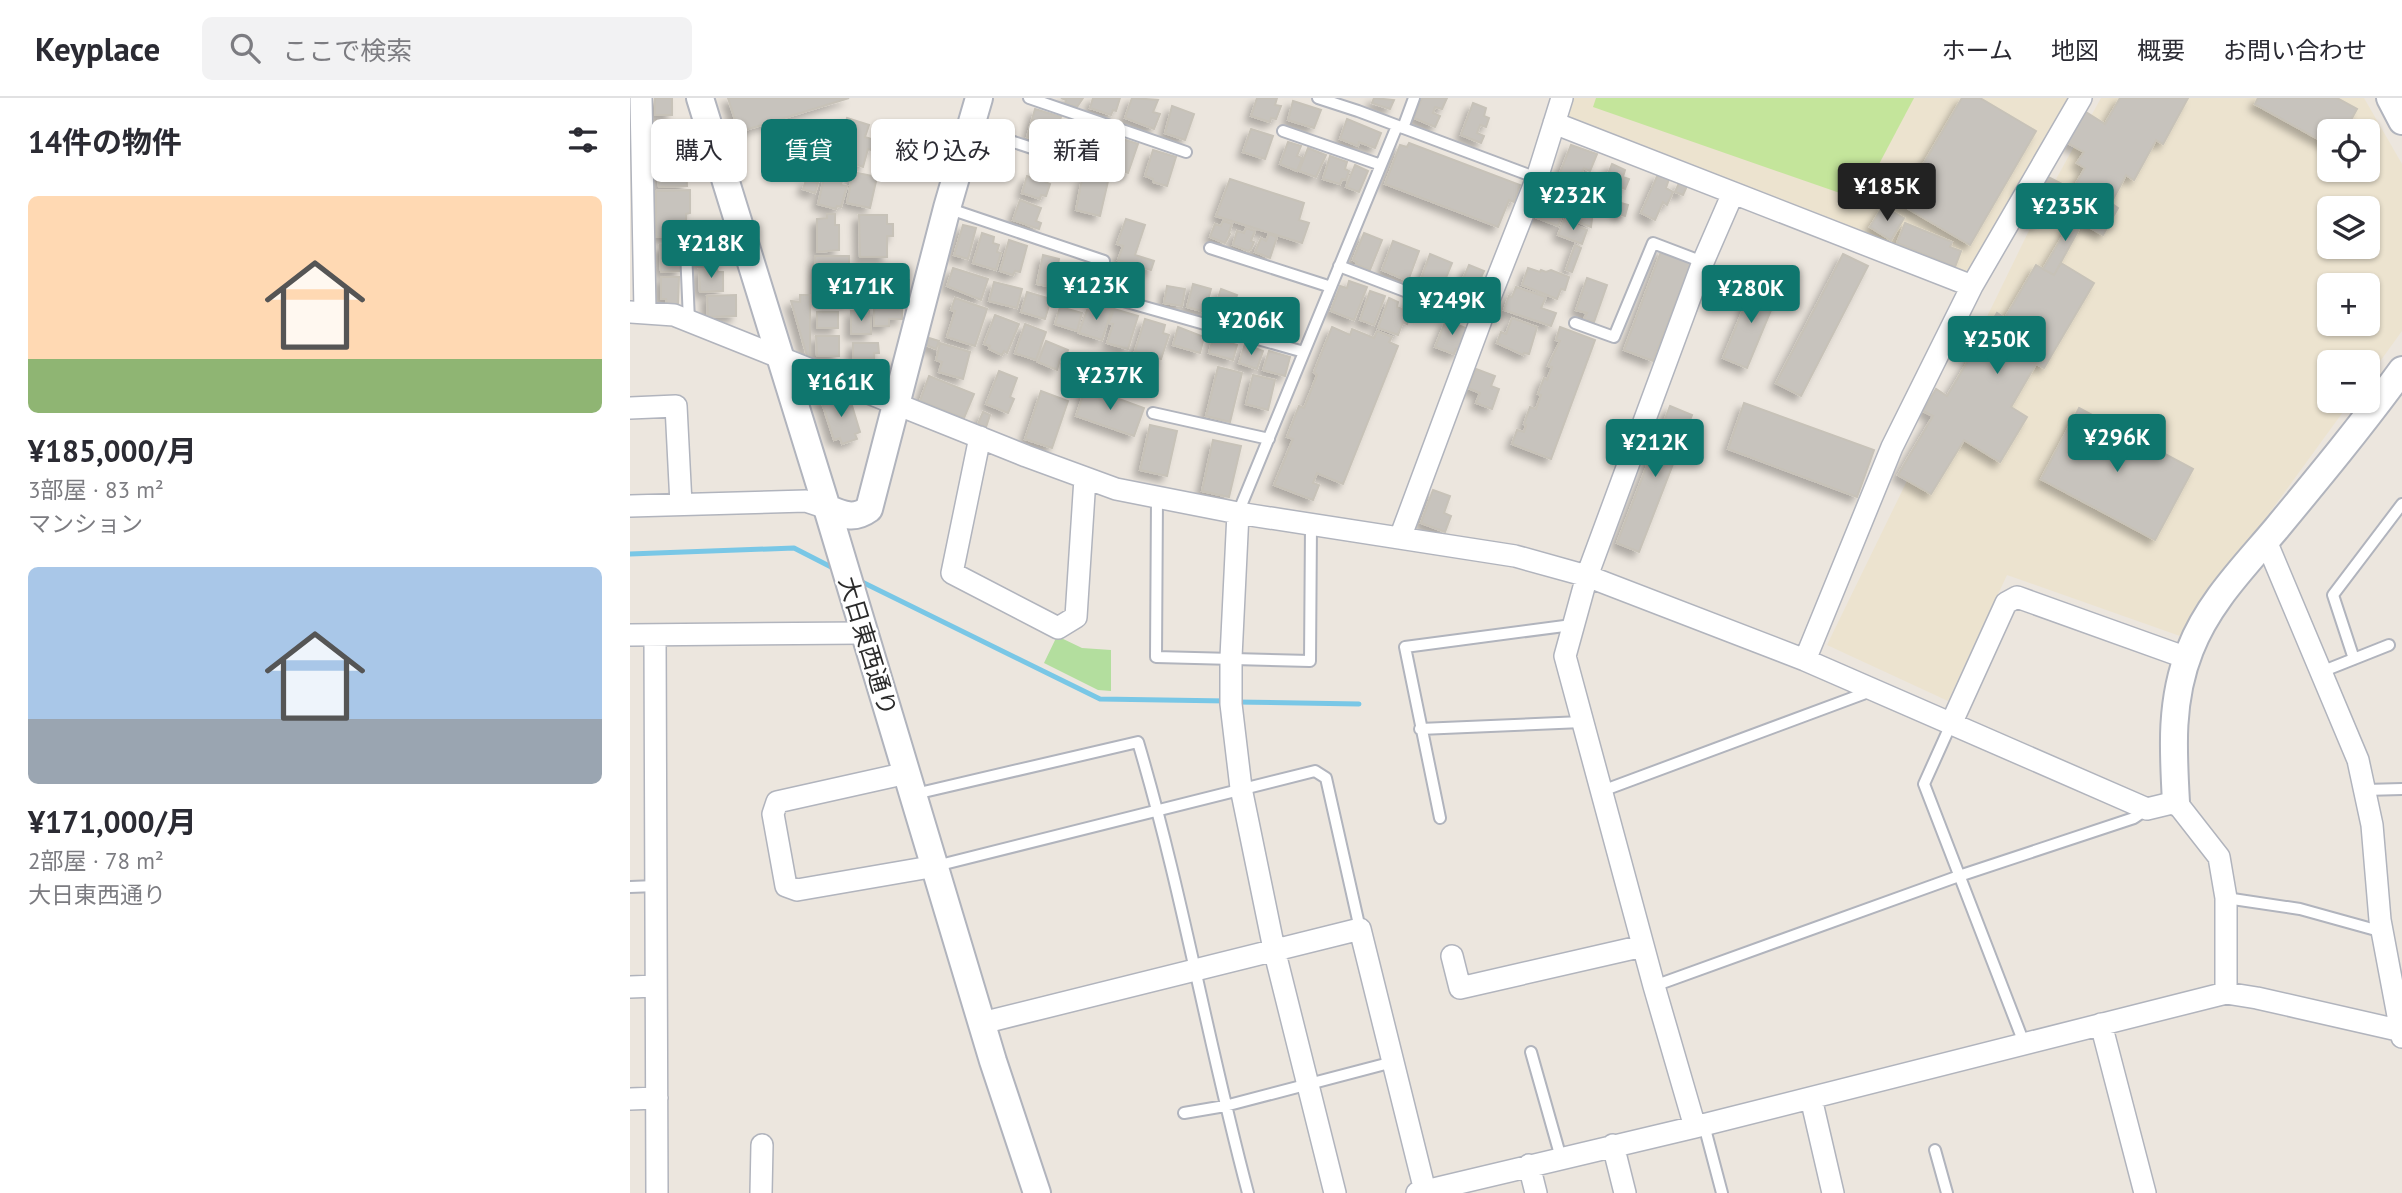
<!DOCTYPE html>
<html lang="ja">
<meta charset="utf-8">
<style>
body{margin:0;font-family:"PT Sans","Noto Sans JP",sans-serif;background:#f2f2f3;color:#2b2b33;height:100vh;display:flex;flex-direction:column;font-size:26px;white-space:nowrap}
*{box-sizing:border-box;margin:0}
p{font-size:23px;color:#7c7c81}
.icon{flex:none;width:38px;height:38px;fill:none;stroke:currentColor;stroke-width:2;stroke-linecap:round;stroke-linejoin:round}
.map{position:relative;flex:1;overflow:hidden}
.panel{display:flex;flex-direction:column;background:#fff;width:630px}
.panel>*{flex:none}
.guide{position:absolute;left:21px;top:21px;width:665px;height:63px;display:flex;gap:14px}
.fabs{position:absolute;left:1687px;top:21px;display:grid;gap:14px}
.fabs a{display:grid;place-items:center;width:63px;height:63px;border-radius:10px;background:#fff;box-shadow:0 2px 5px #0004;font-size:35px}
.price{position:absolute;translate:-50% -60px;padding:0 16px;border-radius:7px;background:#0f766e;color:#fff;font-size:23px;line-height:46px;filter:drop-shadow(0 2px 4px #0008)}
.price::after{content:'';position:absolute;left:50%;top:42px;width:21px;height:16px;margin-left:-10px;background:inherit;clip-path:polygon(0 0,100% 0,50% 100%)}
.price.active{background:#222;color:#fff}
ul{padding:0;list-style:none}
li{display:grid;align-content:center;gap:14px;height:371px;padding:0 28px}
li span{display:grid;place-items:center;height:217px;border-radius:10px;color:#555}
li>.icon{margin-inline-start:auto}
span .icon{width:126px;height:126px;fill:#fffc;stroke-width:1}
li b{font-size:30px}
h2{display:flex;justify-content:space-between;align-items:center;height:84px;padding:0 28px;font-size:30px}
.pill{padding:0 24px;border-radius:10px;background:#fff;box-shadow:0 2px 5px #0004;font-size:24px;line-height:63px}
.pill.active{background:#0f766e;color:#fff}
header{display:flex;align-items:center;gap:42px;box-sizing:border-box;height:98px;padding:0 35px;background:#fff;border-bottom:2px solid #e1e1e2}
header strong{font-size:33px}
nav{display:flex;gap:38px;margin-inline-start:auto;font-size:24px}
.search{width:490px;height:63px;background:#f2f2f3;display:flex;align-items:center;gap:18px;box-sizing:border-box;padding:0 24px;border-radius:10px;color:#7c7c81;font-size:26px}
main{display:flex;flex:1;min-height:0}
.map>svg:first-child{display:block}
.education{fill:#ece3cf;fill-rule:evenodd}
.green{fill:#b3de9e}
.pitch{fill:#c4e59b}
.lines{fill:none;stroke-linecap:round;stroke-linejoin:round}
.stream{stroke:#79c7e6;stroke-width:5}
.building{fill:#c7c3bd;stroke:#c7c2b8;stroke-width:2;filter:url(#shadow)}
.service-casing{stroke:#b1b4bd;stroke-width:14}
.minor-casing{stroke:#b1b4bd;stroke-width:24}
.tertiary-casing{stroke:#b1b4bd;stroke-width:30}
.service{stroke:#fff;stroke-width:10}
.minor{stroke:#fff;stroke-width:21}
.tertiary{stroke:#fff;stroke-width:26}
.labels{text-anchor:middle;dominant-baseline:central;stroke-width:5;stroke-linejoin:round;paint-order:stroke}
.street-label{font-size:24px;fill:#2b2b2b;stroke:#fff}
</style>
<header>
<strong>Keyplace</strong>
<div class="search"><svg class="icon" aria-label="search" viewBox="0 0 24 24"><circle cx="10" cy="10" r="6"/><path d="M15 15l6 6"/></svg>ここで検索</div>
<nav><a>ホーム</a><a>地図</a><a>概要</a><a>お問い合わせ</a></nav>
</header>
<main>
<section class="panel">
<h2>14件の物件<svg class="icon" aria-label="filters" viewBox="0 0 24 24"><path d="M4 7h16M4 17h16"/><circle cx="9" cy="7" r="2"/><circle cx="15" cy="17" r="2"/></svg></h2>
<ul>
<li><span style="background:linear-gradient(#ffd9b3 75%,#8fb573 0)"><svg class="icon" aria-label="home" viewBox="0 0 24 24"><path d="M3 11l9-7 9 7M6 9v11h12V9"/></svg></span><div><b>¥185,000/月</b><p>3部屋 · 83 m²</p><p>マンション</p></div></li>
<li><span style="background:linear-gradient(#a9c7e8 70%,#9aa5b1 0)"><svg class="icon" aria-label="home" viewBox="0 0 24 24"><path d="M3 11l9-7 9 7M6 9v11h12V9"/></svg></span><div><b>¥171,000/月</b><p>2部屋 · 78 m²</p><p>大日東西通り</p></div></li>
</ul>
</section>
<div class="map">
<svg width="1772" height="1095" viewBox="0 0 1772 1095">
<defs>
<filter id="shadow"><feDropShadow dx="-5.5" dy="5.5" stdDeviation="3.5" flood-color="#0004"/></filter>
</defs>
<rect width="100%" height="100%" fill="#ece6de"/>
<path class="education" d="M944,0H1440L1340,172L1330,175L939,22L938,17Z
M1471,0H1734L1772,66V233L1738,280V264H1699V303H1721L1550,538L1377,477L1318,603L1197,547L1410,110ZM1699,33H1738V72H1699ZM1699,110H1738V149H1699ZM1699,187H1738V226H1699Z"/>
<path class="green" d="M427,538L452,550L481,552V593L468,592L414,565Z"/>
<path class="pitch" d="M966,0H1284L1230,102L963,9Z"/>
<g class="lines">
<path class="stream" d="M0,456L164,450L207,472
M228,482L470,601L597,603
M606,604L729,606"/>
</g>
<path class="building" d="M25,0H42V17H25Z
M98,0H219L109,34Z
M431,0H453L447,9L435,5L436,2Z
M463,0H490L486,13L483,12L481,17L460,10Z
M502,0L528,2L523,14L530,16L524,31L495,20Z
M627,0H647L645,7L651,8L646,21L641,20L640,24L621,18Z
M744,0L764,2L760,11L742,5Z
M792,0H817L812,11L805,9L803,15L810,18L805,29L784,20Z
M1332,0H1350L1406,33L1340,147L1270,106Z
M1490,0H1558L1533,46L1526,42L1504,82L1496,77L1481,105L1488,110L1473,137L1452,125L1457,116L1436,103L1455,70L1447,65L1454,54L1436,44L1454,13L1475,26Z
M1628,0H1707L1727,11L1715,33H1699V47L1625,6Z
M663,3L691,12L684,30L658,22Z
M843,5L856,10L854,18L859,20L856,29L850,27L847,35L854,38L851,45L831,37Z
M542,8L564,16L555,42L535,35Z
M405,11L431,19L430,22L437,24L429,49L397,39Z
M217,20L239,27L235,39L244,42L241,52L238,51L233,69L222,65L224,61L206,56Z
M717,21L751,35L745,50L729,44L728,48L710,41Z
M25,23L50,24V57H25Z
M456,30L471,35L463,62L444,56L451,34L455,35Z
M621,31L643,38L635,61L613,54Z
M483,38L508,46L498,75L474,66Z
M658,44L671,48L667,58L672,60L667,73L650,66Z
M779,45L890,87L884,104L879,102L868,129L755,86L770,47L777,49Z
M941,47L967,56L960,73L954,70L950,78L954,79L947,97L925,87Z
M678,50L696,57L686,79L669,73Z
M523,52L546,59L537,88L523,84V81L515,78Z
M700,58L717,64L715,71L719,73L716,82L712,81L710,86L693,81Z
M28,62H56L57,88L29,89Z
M982,66L995,72L993,79L999,81L995,91L988,88L985,97L991,99L988,108L968,101Z
M725,67L738,73L729,94L716,89Z
M223,74L247,79L240,110L217,105Z
M459,74L479,79L470,118L446,112L452,81L458,82Z
M405,75L417,79L415,84L420,86L416,98L411,97L410,101L392,95L397,78L403,80Z
M195,76L213,80L211,87L217,88L211,109L207,108L206,111L188,106Z
M1028,76L1039,81L1036,90L1043,94L1037,107L1033,104L1025,122L1011,115Z
M1416,78L1434,87L1427,102L1422,99L1414,121L1410,119L1406,126L1394,120Z
M600,81L674,105L669,122L679,125L672,145L586,118Z
M176,82L188,85L185,95L173,91Z
M1049,85L1057,88L1053,97L1045,94Z
M60,92V115L56,116V139H26V93Z
M390,102L411,110L406,123L411,125L409,131L383,122Z
M942,102L963,112L961,129L935,119Z
M907,104L933,114L928,128L902,118Z
M991,105L998,107L995,118L988,116Z
M1253,108L1274,120L1261,142L1240,129Z
M1449,111L1457,116L1424,177L1413,171Z
M197,116H205V127H209V152L187,154V121L197,120Z
M229,117H257V126H263V138H257V159H230Z
M496,121L515,127L505,157L524,163L521,172L488,162L493,148L487,146Z
M934,122L957,132L952,146L928,137Z
M593,123L602,126L599,135L600,136L595,145L580,139L585,126L591,128Z
M1275,125L1322,144L1320,149L1331,153L1325,169L1267,145Z
M333,127L346,130L338,161L324,157Z
M616,130L625,133L621,143L624,144L621,151L618,153L603,147L607,133L614,135Z
M352,135L364,139L363,145L369,147L367,154L371,155L366,172L343,165Z
M734,135L752,142L740,172L726,166L727,164L723,162Z
M639,136L647,139L640,160L625,154L631,140L636,143Z
M379,142L397,148L390,174L385,173L383,177L370,173Z
M763,143L789,153L778,183L752,172Z
M64,144H84L85,165H65Z
M30,147H46V151H50L51,173L31,174Z
M945,147L951,150L942,174L936,172Z
M1032,151L1062,162L1023,263L994,252Z
M800,156L822,165L809,197L788,189Z
M1213,156L1238,168L1171,298L1146,285Z
M413,157L429,161L423,189L407,186Z
M185,158H219V203H185Z
M1431,165L1464,185L1414,270L1406,266L1381,309L1397,319L1370,364L1334,342L1301,396L1268,377L1303,318L1293,313L1306,291L1317,298L1367,215L1375,220L1406,167L1424,177Z
M839,167L854,173L851,179L857,182L848,203L843,201L840,209L824,202Z
M323,170L358,181L351,202L317,188Z
M490,170L512,177L507,191L499,189L498,194L480,189L484,175L488,176Z
M898,170L910,174L911,172L916,174L921,172L939,179L935,192L931,191L927,201L892,187Z
M69,171H87L88,174H93V193L70,194Z
M31,179H49L48,206H37L36,201H31Z
M957,180L977,187L964,224L954,221L957,215L946,212Z
M279,182V201L261,202V183Z
M719,183L737,189L724,222L701,213L710,188L717,190Z
M1125,183L1149,193L1117,270L1093,260Z
M364,184L392,191L387,210L359,203Z
M563,186L581,191L575,214L557,209Z
M227,187H259V201L227,202Z
M537,188L555,191L552,208L534,205Z
M886,189L916,199L911,210L926,215L921,228L874,212L879,198L882,199Z
M591,191L607,197L599,220L583,215Z
M740,193L755,198L744,227L730,222Z
M397,194L421,201L415,221L391,214Z
M106,197V218L78,219L77,198Z
M170,197H180V258H177L161,203L170,204Z
M325,200L357,211L345,248L317,239L325,213L321,212Z
M759,200L768,204L767,209L774,212L778,203L785,206L777,226L773,224L768,237L748,230Z
M620,202L641,209L634,230L613,223Z
M464,205L482,211L472,242L449,235L457,212L462,213Z
M430,209L452,215L447,233L425,226Z
M244,211H272V221H259V228H244Z
M484,211L508,218L498,251L477,245L483,226L479,225Z
M221,213H239V219H241V236H221Z
M187,214H208V230H187Z
M365,217L389,226L377,255L374,253L372,257L359,251L360,248L354,246Z
M882,220L907,229L899,256L894,255L893,257L867,245L871,234L876,236Z
M515,221L535,227L533,235L539,237L531,261L505,253Z
M816,222L838,231L830,253L826,251L824,256L805,249Z
M395,226L416,234L406,262L385,255Z
M548,229L574,239L570,255L543,247Z
M702,229L720,237L722,231L744,240L747,233L762,239L759,244L768,248L713,386L687,375L683,385L689,387L683,402L644,387L663,341L657,339L669,308L674,310L687,277L684,274Z
M930,229L965,242L921,361L882,346L887,332L894,334L896,327L894,326L900,309L906,311L911,297L908,296L914,280L917,282L922,269L918,268L930,243L926,242Z
M186,238H209V258H187Z
M299,240L309,243L306,251L296,247Z
M583,240L607,247L603,262L579,255Z
M416,243L438,252L434,262L430,261L427,272L408,264Z
M223,245H248L249,255H244V260H223Z
M310,245L340,254L333,281L309,274L312,264L306,262Z
M615,246L633,253L627,271L609,265Z
M639,253L660,259L655,278L633,272Z
M222,265H244V270H253V282H233V278H222Z
M588,269L612,275L600,324L576,318Z
M846,271L865,278L861,288L869,291L862,311L846,305L850,295L838,290Z
M369,273L387,280L380,299L384,301L378,315L356,306Z
M623,277L645,282L638,312L616,306Z
M299,278L344,296L334,320L290,303Z
M456,289L514,310L504,338L446,318Z
M411,293L438,303L422,350L395,341Z
M206,297L209,305L220,301L230,334L225,336L227,341L212,346L210,340L204,342L191,302Z
M1114,305L1244,352L1227,399L1098,351Z
M1040,308L1062,317L1009,454L987,445Z
M1449,310L1563,371L1525,442L1411,381Z
M353,314L360,317L356,329L348,326Z
M520,327L547,333L537,378L510,372Z
M583,342L611,348L599,399L572,393Z
M803,392L820,398L814,415L821,418L815,434L791,425Z"/>
<g class="lines">
<defs>
<path id="service" d="M399,0L556,54
M688,0L728,13L907,80
M341,30L414,54
M773,30L784,0
M653,33L751,67
M317,110L474,163L465,195L674,254
M580,150L701,189
M56,152L59,223
M709,168L851,222
M945,225L984,239L1023,145L1073,164
M523,315L639,341
M527,400L526,559L680,563L681,427
M608,415L767,28
M1724,561L1703,497L1772,406
M1691,574L1759,547
M1321,626L1294,686L1394,945
M790,631L952,624
M1735,692L1772,691
M972,693L1241,593
M285,696L508,644C552,792 578,946 618,1095
M810,720L775,549L942,527
M306,768L685,673L696,680L730,831
M0,789L26,788
M1596,800L1670,811L1753,834
M1024,888L1329,778L1504,720L1517,711
M901,954L931,1060
M554,1015L595,1008L763,964
M1074,1027L1092,1095
M1305,1052L1317,1095"/>
<path id="minor" d="M11,0L15,214
M924,25L1342,188
M0,214L44,217L396,358L486,391L608,415L885,458L957,478L1175,562L1517,711L1546,704L1589,759L1596,800V895
M0,310L46,308L51,406
M350,339L322,475L428,530L446,519L455,380
M0,408L176,403L197,410
M608,415L601,559V606L611,690L644,851L705,1095
M770,440L851,222L907,80L932,0
M1636,443L1728,662L1742,727L1750,822L1772,939
M0,537L233,535
M25,537L27,1095
M1175,562L1262,349L1342,188L1451,0
M1321,626L1376,505L1387,499L1557,560
M277,675L147,704L143,716L156,788L167,792L306,768
M822,858L830,890L1013,848
M0,889L26,888
M352,925L730,831L795,1093
M1471,926L1515,1095
M1181,1000L1203,1095
M0,1001L27,1000
M1065,1029L1024,888L935,558L957,478L1073,164L1103,95
M983,1047L995,1095
M899,1067L906,1095
M131,1095L132,1047
M787,1095L1065,1029L1596,895L1627,900L1772,933"/>
<path id="tertiary" d="M70,0L197,410L363,963L407,1095
M1760,0L1772,23
M197,410C213,417 224,422 239,411L317,110L349,0
M1546,704C1543,652 1540,602 1560,552C1578,505 1614,469 1646,431C1689,379 1732,327 1772,272"/>
</defs>
<use href="#service" class="service-casing"/>
<use href="#minor" class="minor-casing"/>
<use href="#tertiary" class="tertiary-casing"/>
<use href="#service" class="service"/>
<use href="#minor" class="minor"/>
<use href="#tertiary" class="tertiary"/>
</g>
<g class="labels">
<g class="street-label">
<text transform="translate(238 548) rotate(73)">大日東西通り</text>
</g>
</g>
</svg>
<div class="fabs">
<a><svg class="icon" aria-label="locate" viewBox="0 0 24 24"><circle cx="12" cy="12" r="6"/><path d="M12 2v4M12 18v4M2 12h4M18 12h4"/></svg></a>
<a><svg class="icon" aria-label="layers" viewBox="0 0 24 24"><path d="M12 4l9 5-9 5-9-5zM3 14l9 5 9-5"/></svg></a>
<a>+</a>
<a>−</a>
</div>
<b class="price active" style="left:1257px;top:125px">¥185K</b>
<b class="price" style="left:943px;top:134px">¥232K</b>
<b class="price" style="left:1435px;top:145px">¥235K</b>
<b class="price" style="left:81px;top:182px">¥218K</b>
<b class="price" style="left:466px;top:224px">¥123K</b>
<b class="price" style="left:231px;top:225px">¥171K</b>
<b class="price" style="left:1121px;top:227px">¥280K</b>
<b class="price" style="left:822px;top:239px">¥249K</b>
<b class="price" style="left:621px;top:259px">¥206K</b>
<b class="price" style="left:1367px;top:278px">¥250K</b>
<b class="price" style="left:480px;top:314px">¥237K</b>
<b class="price" style="left:211px;top:321px">¥161K</b>
<b class="price" style="left:1487px;top:376px">¥296K</b>
<b class="price" style="left:1025px;top:381px">¥212K</b>
<div class="guide">
<a class="pill">購入</a>
<a class="pill active">賃貸</a>
<a class="pill">絞り込み</a>
<a class="pill">新着</a>
</div>
</div>
</main>
